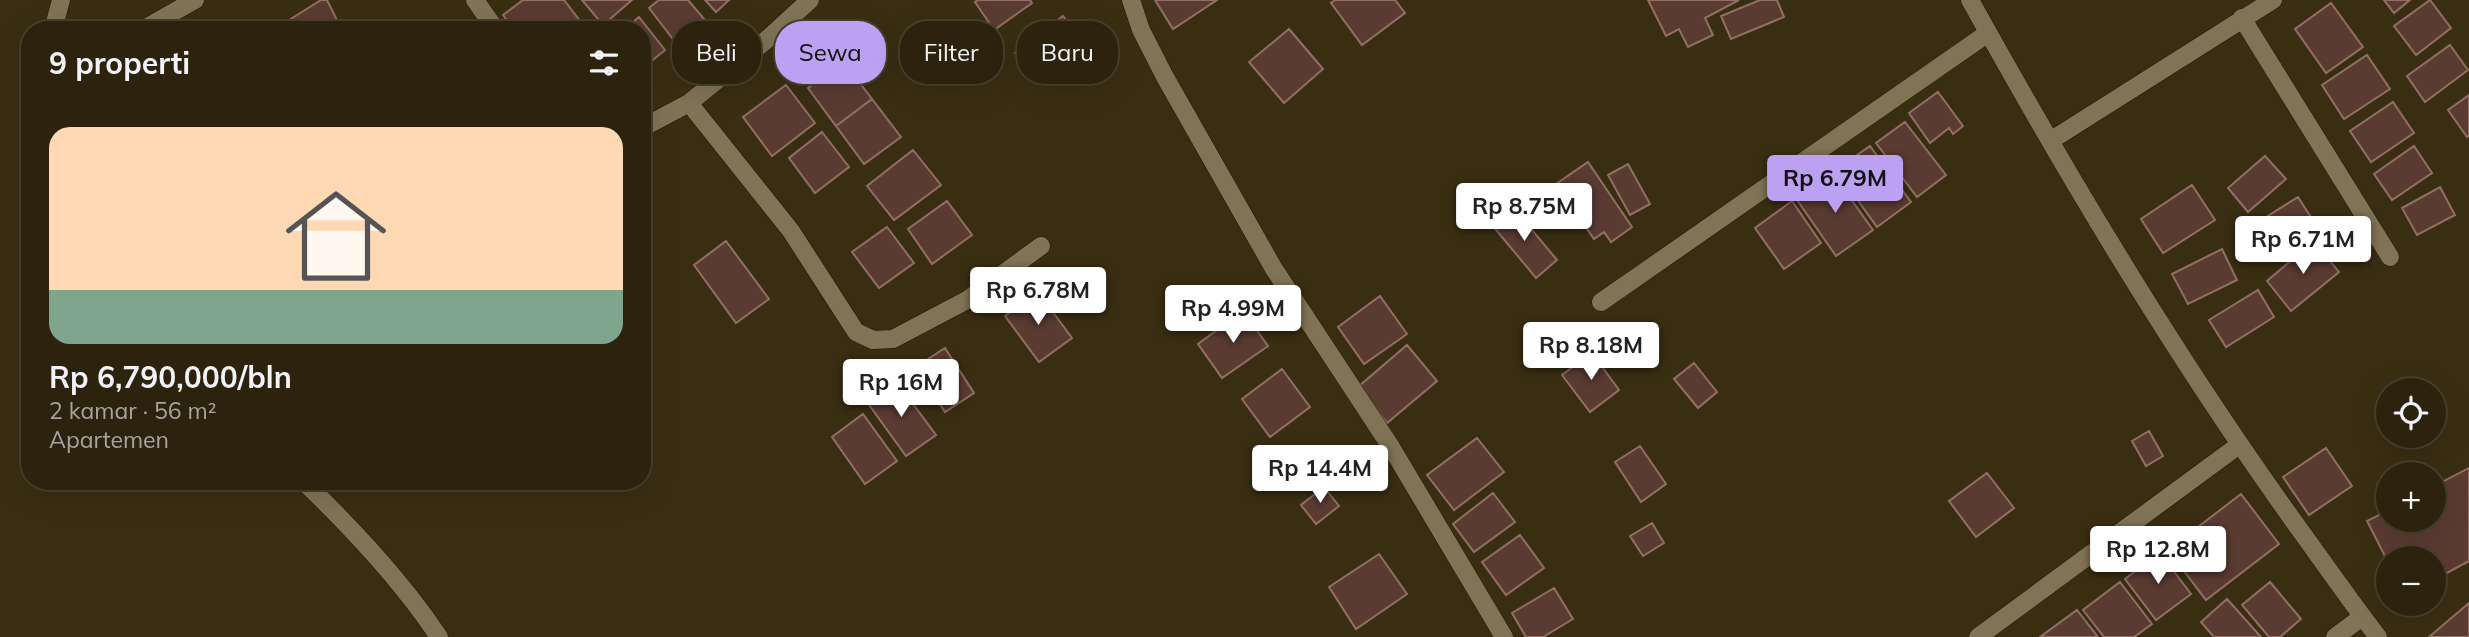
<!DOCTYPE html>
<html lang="id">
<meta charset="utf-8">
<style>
body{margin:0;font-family:Mulish,sans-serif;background:#342a17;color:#f1f3f6;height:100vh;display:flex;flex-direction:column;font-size:26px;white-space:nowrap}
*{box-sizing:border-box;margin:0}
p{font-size:23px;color:#a6a49e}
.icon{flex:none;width:38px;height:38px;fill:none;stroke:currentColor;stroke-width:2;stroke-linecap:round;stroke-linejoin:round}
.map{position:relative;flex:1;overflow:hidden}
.details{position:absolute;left:21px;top:21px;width:630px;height:469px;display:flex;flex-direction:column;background:#2c220e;border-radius:28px;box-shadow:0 7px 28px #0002,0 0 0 2px #483f2e}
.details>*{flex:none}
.guide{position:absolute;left:672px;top:21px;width:665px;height:63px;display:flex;gap:14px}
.controls{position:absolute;left:2376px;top:378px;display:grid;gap:14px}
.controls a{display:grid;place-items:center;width:70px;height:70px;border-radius:50%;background:#2c220e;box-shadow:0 7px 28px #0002,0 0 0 2px #483f2e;font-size:35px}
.price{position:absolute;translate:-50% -60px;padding:0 16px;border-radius:7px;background:#fff;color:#222;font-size:23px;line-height:46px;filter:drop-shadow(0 2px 4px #0008)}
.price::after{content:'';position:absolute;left:50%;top:42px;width:21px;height:16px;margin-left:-10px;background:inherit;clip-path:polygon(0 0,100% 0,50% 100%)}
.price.active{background:#bca0f2;color:#111}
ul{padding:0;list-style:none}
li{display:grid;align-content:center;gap:14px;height:371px;padding:0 28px}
li span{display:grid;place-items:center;height:217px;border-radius:21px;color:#555}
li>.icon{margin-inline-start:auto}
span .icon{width:126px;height:126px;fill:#fffc;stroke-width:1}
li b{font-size:30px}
h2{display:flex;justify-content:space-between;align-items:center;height:84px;padding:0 28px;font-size:30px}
.pill{padding:0 24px;border-radius:28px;background:#2c220e;box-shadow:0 7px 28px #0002,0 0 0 2px #483f2e;font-size:24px;line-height:63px}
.pill.active{background:#bca0f2;color:#111}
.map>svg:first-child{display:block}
.building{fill:#5a3b32;stroke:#916f65;stroke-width:2}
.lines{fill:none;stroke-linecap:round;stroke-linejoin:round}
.minor-casing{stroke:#211600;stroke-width:19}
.minor{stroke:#817356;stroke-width:18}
</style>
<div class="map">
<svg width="2469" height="637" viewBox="0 0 2469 637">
<rect width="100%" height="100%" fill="#3a2e12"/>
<path class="building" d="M321,0H327L339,24L329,30H291L286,22Z
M523,0H564L587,30H514L503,15Z
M582,0H632L603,25Z
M659,0H688L705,20L676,43L649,8Z
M705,0H729L716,12Z
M978,0H1030L1032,3L994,30L975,2Z
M1155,0H1217L1173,29Z
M1335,0H1395L1405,13L1362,45L1331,3Z
M1648,0H1739L1705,18L1713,35L1688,47L1679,29L1666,36Z
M1760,0H1777L1784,17L1731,39L1721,16Z
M2384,0H2410L2394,13Z
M2430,0L2451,28L2416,55L2394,26Z
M2331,3L2363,47L2326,73L2295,29Z
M1063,16L1096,59L1066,82L1053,66L1035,79L1015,53Z
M639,17L665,50L642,69V30H624Z
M1289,29L1323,69L1284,103L1249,62Z
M2450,45L2468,70L2425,102L2407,76Z
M2367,55L2390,89L2344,119L2322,85Z
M844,62L872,99L836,126L808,88Z
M786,85L815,123L772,156L743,117Z
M1938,92L1963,126L1953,134L1949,128L1930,143L1909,113Z
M2469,95V136L2467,137L2448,110Z
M872,99L901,137L864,164L836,126Z
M2393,102L2414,133L2371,162L2350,131Z
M1905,122L1946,175L1917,197L1876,143Z
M822,132L849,167L815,193L789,158Z
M1870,146L1911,202L1877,227L1836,170Z
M2414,146L2432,173L2392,200L2374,174Z
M913,150L941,185L894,220L867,186Z
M2265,156L2286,179L2248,212L2228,188Z
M1588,162L1632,227L1611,242L1604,232L1594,239L1556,184Z
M1628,164L1650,204L1630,215L1608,175Z
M1833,174L1873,230L1836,256L1797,200Z
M2192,185L2215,220L2163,253L2141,219Z
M2440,187L2455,215L2417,235L2402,208Z
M2298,197L2314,222L2264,254L2247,229Z
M947,201L972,235L932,264L908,229Z
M1792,201L1821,243L1784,269L1755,228Z
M1513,207L1557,260L1536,278L1492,225Z
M887,227L914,263L879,288L852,252Z
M726,241L769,299L736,323L694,265Z
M2314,241L2339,272L2291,311L2267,281Z
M2222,249L2237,280L2188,304L2172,274Z
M2258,290L2274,317L2226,347L2209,320Z
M1038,292L1072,338L1039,362L1005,316Z
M1380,296L1407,334L1364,364L1338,327Z
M1243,311L1268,346L1222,378L1198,344Z
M1407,345L1437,381L1387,423L1358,387Z
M945,348L974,393L945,412L916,367Z
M1592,353L1619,390L1590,412L1562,375Z
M1694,363L1717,392L1698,408L1674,379Z
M1282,369L1310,407L1270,437L1242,399Z
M896,381L936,435L906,456L867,402Z
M863,414L897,461L865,484L832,437Z
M2149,431L2163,456L2146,466L2132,441Z
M1477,438L1504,472L1454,510L1427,475Z
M1640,446L1666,484L1641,502L1615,462Z
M2326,448L2352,486L2309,515L2283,477Z
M2469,468V561L2434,580V558H2389V564L2367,521L2389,510V520H2434V486Z
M1987,473L2014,508L1976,537L1949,501Z
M1324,487L1339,506L1316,524L1301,505Z
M1493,493L1515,522L1474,552L1453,524Z
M2241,494L2279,544L2206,600L2168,550Z
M1652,523L1664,543L1643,556L1630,536Z
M1520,535L1544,568L1506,595L1482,562Z
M2160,553L2191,594L2156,620L2125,579Z
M1379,554L1407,594L1356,629L1329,587Z
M2120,582L2152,624L2134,637H2104L2083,610Z
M2270,582L2301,619L2280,637H2269L2242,605Z
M1554,588L1573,619L1543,637H1526L1512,613Z
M2227,599L2261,637H2214L2201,622Z
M2469,603V637H2429Z
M2077,610L2098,637H2040Z"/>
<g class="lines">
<defs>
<path id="minor" d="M475,0L496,30
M1131,0L1141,30L1165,77L1274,269L1391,447L1504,637
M1970,0C2071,182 2178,361 2300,530C2326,566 2351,602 2378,637
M2242,18L2390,257
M53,30L61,0
M142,30L195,0
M689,103L791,231L856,332L873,340L893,339L967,300L1041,246
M642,128L689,103L764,42L810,0
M2050,141L2273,0
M1601,302L1988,33
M303,481C352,528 401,580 439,637
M1978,637L2239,445
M2335,637L2362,617"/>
</defs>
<use href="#minor" class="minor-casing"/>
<use href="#minor" class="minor"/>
</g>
</svg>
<div class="controls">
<a><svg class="icon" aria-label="locate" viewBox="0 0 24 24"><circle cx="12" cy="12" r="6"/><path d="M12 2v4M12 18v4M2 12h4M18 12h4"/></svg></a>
<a>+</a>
<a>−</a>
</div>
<b class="price active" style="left:1835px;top:215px">Rp 6.79M</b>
<b class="price" style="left:1524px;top:243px">Rp 8.75M</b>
<b class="price" style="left:2303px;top:276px">Rp 6.71M</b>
<b class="price" style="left:1038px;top:327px">Rp 6.78M</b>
<b class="price" style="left:1233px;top:345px">Rp 4.99M</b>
<b class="price" style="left:1591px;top:382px">Rp 8.18M</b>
<b class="price" style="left:901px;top:419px">Rp 16M</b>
<b class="price" style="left:1320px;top:505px">Rp 14.4M</b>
<b class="price" style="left:2158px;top:586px">Rp 12.8M</b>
<div class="guide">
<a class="pill">Beli</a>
<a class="pill active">Sewa</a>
<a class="pill">Filter</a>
<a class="pill">Baru</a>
</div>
<section class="details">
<h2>9 properti<svg class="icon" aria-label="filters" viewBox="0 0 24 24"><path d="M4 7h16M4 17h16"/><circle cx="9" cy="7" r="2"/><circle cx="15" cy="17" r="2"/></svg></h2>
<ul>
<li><span style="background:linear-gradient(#ffd9b3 75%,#7fa58c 0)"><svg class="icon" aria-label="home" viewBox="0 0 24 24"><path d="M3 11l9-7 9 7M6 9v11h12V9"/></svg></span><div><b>Rp 6,790,000/bln</b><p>2 kamar · 56 m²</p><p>Apartemen</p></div></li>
</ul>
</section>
</div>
